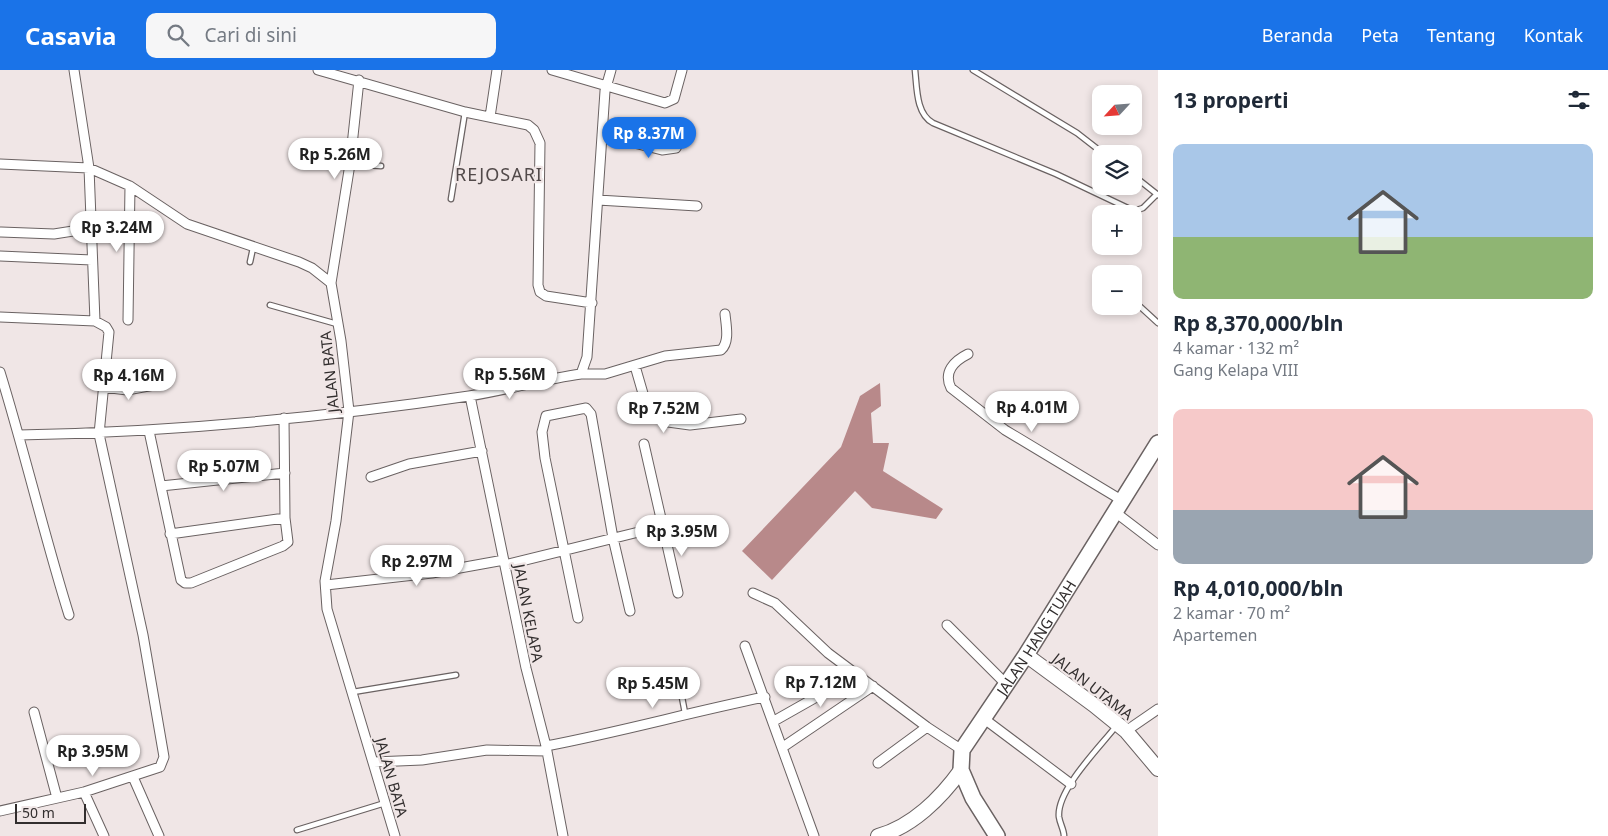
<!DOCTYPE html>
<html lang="id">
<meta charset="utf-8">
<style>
body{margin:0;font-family:"Noto Sans",sans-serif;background:#f6f6f7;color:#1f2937;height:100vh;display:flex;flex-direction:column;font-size:19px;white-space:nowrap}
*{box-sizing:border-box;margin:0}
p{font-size:16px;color:#747a83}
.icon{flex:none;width:28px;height:28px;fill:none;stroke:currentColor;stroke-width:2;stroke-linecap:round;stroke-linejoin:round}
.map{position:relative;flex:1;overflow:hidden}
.panel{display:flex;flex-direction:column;background:#fff;width:450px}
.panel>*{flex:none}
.needle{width:32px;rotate:244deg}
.tools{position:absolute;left:1092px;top:15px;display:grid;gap:10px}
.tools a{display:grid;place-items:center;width:50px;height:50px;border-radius:10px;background:#fff;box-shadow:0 2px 8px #0003;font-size:25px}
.scale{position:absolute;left:15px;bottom:12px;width:71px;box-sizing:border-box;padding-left:5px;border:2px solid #322e2e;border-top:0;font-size:14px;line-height:18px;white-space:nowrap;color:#322e2e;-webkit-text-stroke:4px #f0e6e6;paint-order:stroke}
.price{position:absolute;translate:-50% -42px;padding:0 11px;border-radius:18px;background:#fff;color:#222;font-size:16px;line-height:32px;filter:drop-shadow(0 1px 2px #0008)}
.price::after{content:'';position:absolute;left:50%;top:30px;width:15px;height:11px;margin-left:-8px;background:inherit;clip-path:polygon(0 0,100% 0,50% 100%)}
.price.on{background:#1a73e8;color:#fff}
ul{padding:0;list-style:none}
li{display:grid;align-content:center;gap:10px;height:265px;padding:0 15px}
li span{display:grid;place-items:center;height:155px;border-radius:10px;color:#555}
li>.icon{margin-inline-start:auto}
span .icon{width:90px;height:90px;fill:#fffc;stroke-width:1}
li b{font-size:21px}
h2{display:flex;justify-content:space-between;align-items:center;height:60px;padding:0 15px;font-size:21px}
header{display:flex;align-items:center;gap:30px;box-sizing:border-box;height:70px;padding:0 25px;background:#1a73e8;color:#fff}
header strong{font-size:24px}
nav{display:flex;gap:28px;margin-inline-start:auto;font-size:18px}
.search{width:350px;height:45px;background:#f6f6f7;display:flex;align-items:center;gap:12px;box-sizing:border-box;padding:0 18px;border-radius:10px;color:#747a83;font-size:19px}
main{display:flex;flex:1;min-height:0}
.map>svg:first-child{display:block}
.water{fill:#b8898a}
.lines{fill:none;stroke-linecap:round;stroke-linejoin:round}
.lane-casing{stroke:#6a6262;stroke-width:7}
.street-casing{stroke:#6a6262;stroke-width:11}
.secondary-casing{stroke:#6a6262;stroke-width:16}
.primary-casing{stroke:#6a6262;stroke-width:18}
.lane{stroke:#fff;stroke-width:4.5}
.street{stroke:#fff;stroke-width:9}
.secondary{stroke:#fff;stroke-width:14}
.primary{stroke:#fff;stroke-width:15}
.labels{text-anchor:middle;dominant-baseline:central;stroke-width:4.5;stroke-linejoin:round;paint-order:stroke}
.street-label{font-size:15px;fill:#322e2e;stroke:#f0e6e6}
.quarter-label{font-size:18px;letter-spacing:1px;fill:#524a4a;stroke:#f0e6e6}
</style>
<header>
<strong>Casavia</strong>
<div class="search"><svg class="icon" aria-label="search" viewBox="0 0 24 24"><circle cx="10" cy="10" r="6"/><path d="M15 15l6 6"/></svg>Cari di sini</div>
<nav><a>Beranda</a><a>Peta</a><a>Tentang</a><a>Kontak</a></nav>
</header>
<main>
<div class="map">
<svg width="1158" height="766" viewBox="0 0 1158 766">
<rect width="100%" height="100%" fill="#f0e6e6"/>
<path class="water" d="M880,313L881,336L871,343L873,373H889L883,401L943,439L936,449L872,438L855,421L772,510L742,481L841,377L860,326Z"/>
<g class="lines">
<defs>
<path id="lane" d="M915,0C917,18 916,44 933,53L1056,104L1134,141L1143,138L1157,124
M973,0L1077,63L1104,84
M350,94L381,96
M1134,106L1158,125
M451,129L465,42
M250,192L253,178
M1134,231L1158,253
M270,235L337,254
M680,617L685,643
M353,622L456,605
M297,760L385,733
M1064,766C1064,760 1060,754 1059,747C1056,720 1101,676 1117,655"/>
<path id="street" d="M318,0L465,42L528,55L534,60L540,73L538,215L540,222L546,226L592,233
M552,0L665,33L674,29L682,0
M490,47L497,0
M602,65L662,80L676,78L680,70
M0,94L89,98L130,116L187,154L299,192L312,198L331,213L341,271L349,341L336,451L325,511L327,539L395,766
M598,130L697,136
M1,162L54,164L73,161L91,149
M0,186L92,190
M331,213L350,94L359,10
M0,247L95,251
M128,250L130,116
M968,284C954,291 943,302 951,318L1005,360L1123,431
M635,296L644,327L662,349L668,352L690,355L741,349
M0,302C25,383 44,465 69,545
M581,304H605L665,286L721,280C730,272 726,255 725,244
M103,317L127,320L154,315
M470,326L526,598L546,676L563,766
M149,361L181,510L185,513H191L283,476L288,472L285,448L284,348
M19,365C169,362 321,348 469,326C507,320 544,309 581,304L587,287L605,21L611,0
M644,374L678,523
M371,407L409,394L482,381
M161,416L285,403
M1115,442L1158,475
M170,464L285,448
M505,495L663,456
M326,515L432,503L504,490
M753,523L775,533L828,583L927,657L962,680
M578,548L545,388L542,362L546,346L586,338L591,344L613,468L630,541
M947,555L1006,614
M745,576L814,766
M34,642L57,728
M983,648L1071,714
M774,651L857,604
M1126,661L1158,639
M546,676C620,662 691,642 765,627
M783,677L873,616
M374,692L422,690L487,680L547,681
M878,693L927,657
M133,707L159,766
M84,722L104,766
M0,741L84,722L160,697L164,687L143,565L99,364L109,262L106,257L95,251L89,98L74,0"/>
<path id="secondary" d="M1026,585L1094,635L1126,661L1158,699
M878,766C912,757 941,728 961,700"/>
<g id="primary">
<path id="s1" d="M997,766L973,728L961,700L962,680L1026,585L1158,373"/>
</g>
</defs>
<use href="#lane" class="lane-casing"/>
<use href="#street" class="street-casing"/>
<use href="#secondary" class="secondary-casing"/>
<use href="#primary" class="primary-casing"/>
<use href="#lane" class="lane"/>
<use href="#street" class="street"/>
<use href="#secondary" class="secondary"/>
<use href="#primary" class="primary"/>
</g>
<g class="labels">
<g class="street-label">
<text transform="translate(329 302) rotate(-96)">JALAN BATA</text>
<text transform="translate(529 543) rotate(79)">JALAN KELAPA</text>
<text stroke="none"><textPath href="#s1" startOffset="230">JALAN HANG TUAH</textPath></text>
<text transform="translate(1093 616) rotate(38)">JALAN UTAMA</text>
<text transform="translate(392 707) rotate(74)">JALAN BATA</text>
</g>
<g class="quarter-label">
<text x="499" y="104">REJOSARI</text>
</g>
</g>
</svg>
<div class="tools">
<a><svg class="needle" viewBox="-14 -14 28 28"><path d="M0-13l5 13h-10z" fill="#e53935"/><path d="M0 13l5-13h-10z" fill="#747a83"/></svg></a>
<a><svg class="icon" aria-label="layers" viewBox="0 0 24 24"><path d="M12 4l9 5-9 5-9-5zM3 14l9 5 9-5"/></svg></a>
<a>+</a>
<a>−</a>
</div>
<div class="scale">50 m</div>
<b class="price on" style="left:649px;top:89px">Rp 8.37M</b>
<b class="price" style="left:335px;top:110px">Rp 5.26M</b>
<b class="price" style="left:117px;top:183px">Rp 3.24M</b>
<b class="price" style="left:510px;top:330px">Rp 5.56M</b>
<b class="price" style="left:129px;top:331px">Rp 4.16M</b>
<b class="price" style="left:1032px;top:363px">Rp 4.01M</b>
<b class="price" style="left:664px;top:364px">Rp 7.52M</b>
<b class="price" style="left:224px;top:422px">Rp 5.07M</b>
<b class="price" style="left:682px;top:487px">Rp 3.95M</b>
<b class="price" style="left:417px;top:517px">Rp 2.97M</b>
<b class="price" style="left:821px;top:638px">Rp 7.12M</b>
<b class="price" style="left:653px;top:639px">Rp 5.45M</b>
<b class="price" style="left:93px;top:707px">Rp 3.95M</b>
</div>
<section class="panel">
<h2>13 properti<svg class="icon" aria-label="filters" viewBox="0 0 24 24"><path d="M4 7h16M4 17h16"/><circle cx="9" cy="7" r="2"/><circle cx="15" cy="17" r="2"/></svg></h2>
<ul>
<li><span style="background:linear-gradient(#a9c7e8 60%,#8fb573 0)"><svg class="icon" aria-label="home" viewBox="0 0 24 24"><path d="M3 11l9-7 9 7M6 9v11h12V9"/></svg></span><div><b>Rp 8,370,000/bln</b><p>4 kamar · 132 m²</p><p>Gang Kelapa VIII</p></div></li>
<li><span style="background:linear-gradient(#f6c9c9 65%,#9aa5b1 0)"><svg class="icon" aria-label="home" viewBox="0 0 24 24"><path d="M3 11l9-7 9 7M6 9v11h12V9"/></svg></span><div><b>Rp 4,010,000/bln</b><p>2 kamar · 70 m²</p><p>Apartemen</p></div></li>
</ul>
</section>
</main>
